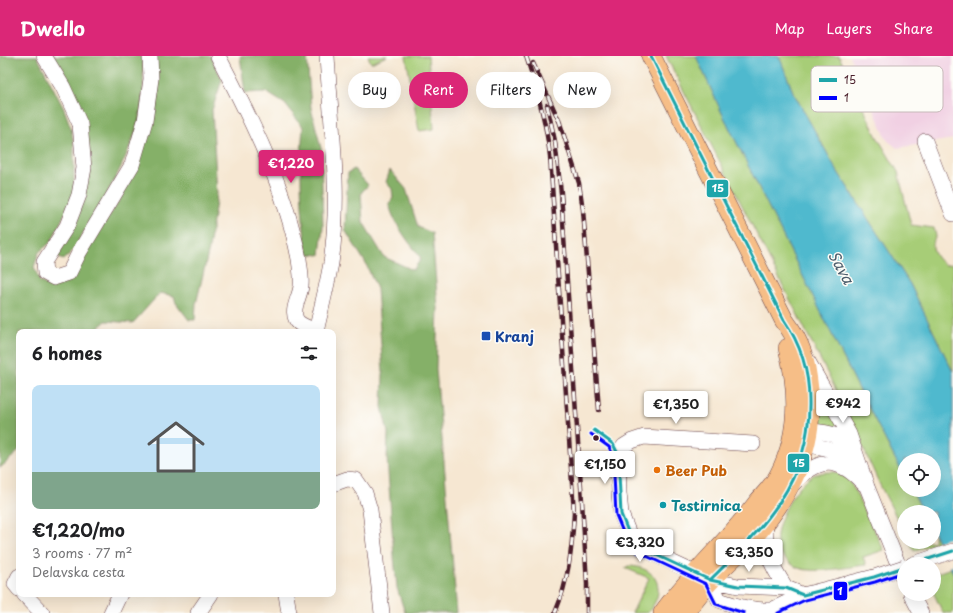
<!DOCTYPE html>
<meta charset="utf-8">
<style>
body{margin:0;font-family:"Playpen Sans",sans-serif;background:#f2f2f2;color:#202124;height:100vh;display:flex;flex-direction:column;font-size:15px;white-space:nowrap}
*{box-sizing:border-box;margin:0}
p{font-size:13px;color:#757577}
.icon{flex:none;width:22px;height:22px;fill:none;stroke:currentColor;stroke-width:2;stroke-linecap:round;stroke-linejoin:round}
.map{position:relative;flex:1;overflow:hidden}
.details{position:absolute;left:16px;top:273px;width:320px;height:268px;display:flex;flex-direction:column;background:#fff;border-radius:8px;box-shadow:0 4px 16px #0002}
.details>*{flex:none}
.banner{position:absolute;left:348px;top:16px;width:380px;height:36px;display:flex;gap:8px}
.tools{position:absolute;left:897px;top:397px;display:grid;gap:8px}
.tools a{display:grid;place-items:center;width:44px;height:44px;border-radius:50%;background:#fff;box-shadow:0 4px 16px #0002;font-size:20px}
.price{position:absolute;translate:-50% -34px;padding:0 9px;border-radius:4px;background:#fff;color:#222;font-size:13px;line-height:26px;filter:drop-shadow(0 1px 2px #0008)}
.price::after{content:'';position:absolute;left:50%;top:24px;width:12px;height:9px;margin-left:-6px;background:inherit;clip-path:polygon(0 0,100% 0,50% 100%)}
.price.on{background:#db2777;color:#fff}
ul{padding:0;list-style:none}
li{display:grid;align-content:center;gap:8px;height:212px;padding:0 16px}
li span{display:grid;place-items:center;height:124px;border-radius:8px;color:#555}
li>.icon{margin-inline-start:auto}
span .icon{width:72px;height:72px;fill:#fffc;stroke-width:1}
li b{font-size:17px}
h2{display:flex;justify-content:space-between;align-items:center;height:48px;padding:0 16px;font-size:17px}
.tag{padding:0 14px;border-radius:18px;background:#fff;box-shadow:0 4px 16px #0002;font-size:14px;line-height:36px}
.tag.on{background:#db2777;color:#fff}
header{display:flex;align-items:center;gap:24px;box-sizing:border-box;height:56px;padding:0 20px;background:#db2777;color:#fff}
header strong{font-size:19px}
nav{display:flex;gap:22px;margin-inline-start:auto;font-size:14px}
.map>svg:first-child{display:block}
.built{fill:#f1d0e3}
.green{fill:#a7cd77;stroke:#787651}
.forest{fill:#85b068;stroke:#68684a}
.water{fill:#50b9ce;stroke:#4d6c7c}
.pier{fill:#f6e7d2}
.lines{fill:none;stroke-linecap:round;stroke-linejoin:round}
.minor-casing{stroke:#643d44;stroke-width:16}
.major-casing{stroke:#643d44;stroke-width:20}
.minor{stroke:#fff;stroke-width:15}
.major{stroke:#f6be87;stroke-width:19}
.rail-casing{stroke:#4a1f2b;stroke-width:4.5}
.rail{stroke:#fdfcf7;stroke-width:3;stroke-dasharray:9;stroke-linecap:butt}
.minor-bridge-casing{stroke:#643d44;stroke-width:16;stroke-linecap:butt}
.minor-bridge{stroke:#fff;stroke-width:15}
.bus-1-casing{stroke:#fdfcf7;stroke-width:6}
.bus-2-casing{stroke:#fdfcf7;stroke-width:6}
.bus-1{stroke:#1ea5aa;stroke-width:3}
.bus-2{stroke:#00f;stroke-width:3}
.transit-dot{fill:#1a4fb4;stroke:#fdfcf7;stroke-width:1.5}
.bus-dot{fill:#4a1f2b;stroke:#fdfcf7;stroke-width:1.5}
.food-dot{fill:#e8710a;stroke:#fdfcf7;stroke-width:1.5}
.culture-dot{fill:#0f9aa8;stroke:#fdfcf7;stroke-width:1.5}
.labels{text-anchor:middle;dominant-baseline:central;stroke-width:3;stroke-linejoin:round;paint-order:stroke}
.transit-label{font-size:14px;font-weight:bold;fill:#164399;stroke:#fdfcf7;text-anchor:start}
.food-label{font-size:14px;font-weight:bold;fill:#c56008;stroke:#fdfcf7;text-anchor:start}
.culture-label{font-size:14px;font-weight:bold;fill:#0d838f;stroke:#fdfcf7;text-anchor:start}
.water-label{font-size:15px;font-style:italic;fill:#4c5d6c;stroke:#fdfcf7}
.key{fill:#fdfcf7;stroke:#c7baba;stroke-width:1}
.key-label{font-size:11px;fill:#4a1f2b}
.line-badge{stroke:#fdfcf7;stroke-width:1.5}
.badge-label{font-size:11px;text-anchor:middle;font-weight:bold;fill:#fff}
</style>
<header>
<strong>Dwello</strong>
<nav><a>Map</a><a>Layers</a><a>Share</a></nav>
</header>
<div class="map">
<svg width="953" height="557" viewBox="0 0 953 557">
<rect width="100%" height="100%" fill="#fdfcf7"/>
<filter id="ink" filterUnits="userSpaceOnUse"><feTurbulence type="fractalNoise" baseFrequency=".025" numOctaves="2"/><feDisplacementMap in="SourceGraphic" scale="8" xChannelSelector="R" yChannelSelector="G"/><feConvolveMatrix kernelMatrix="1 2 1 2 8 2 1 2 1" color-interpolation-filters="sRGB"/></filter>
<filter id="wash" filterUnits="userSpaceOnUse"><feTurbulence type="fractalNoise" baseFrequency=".012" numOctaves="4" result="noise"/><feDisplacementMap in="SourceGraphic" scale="16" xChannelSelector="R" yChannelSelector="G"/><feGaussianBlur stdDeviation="0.9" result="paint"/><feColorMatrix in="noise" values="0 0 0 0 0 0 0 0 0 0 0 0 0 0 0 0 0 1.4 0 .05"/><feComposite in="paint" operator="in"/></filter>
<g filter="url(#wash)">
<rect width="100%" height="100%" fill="#f6e7d2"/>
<path class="built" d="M850,0H953V83L897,92L887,84Z"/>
<path class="green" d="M368,0H387L371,7Z
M406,0H428L434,73L419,75Z
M666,0H696L721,55L857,329L904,420V434H912L923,456H904V476L880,429L842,346Z
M779,0H839L876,79L898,116L911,169L934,172L936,180C929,191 935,202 945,209L953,208V316L910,228L836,113L793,36Z
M821,340L838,369L837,374L818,370L819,341Z
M834,416L847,422L853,431L884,494L863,501L866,509C847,511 815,518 798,512C789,508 778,497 777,487C774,468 797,424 816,418C821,416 828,416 834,416Z
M934,477L939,486L914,495L909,486H934Z
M628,510C658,510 668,536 647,557H632L649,522L625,512Z
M951,512L953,517V557H943L934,538V518Z"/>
<path class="forest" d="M0,0H37L64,53L71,72L74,89V139L51,186L39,196L34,211L40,226L51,231L66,226L120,143L154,0H211L222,24L212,54L217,138L209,193L196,248L195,264H189L176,247L174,240L160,237L133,267L106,265L93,276H19V395L0,412Z
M51,0H143C143,13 144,27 143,40C136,97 102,146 73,194L64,204L57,200L75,169L90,113Z
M240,0H307L311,52L321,92L323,170L320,199L307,198C301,156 299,113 303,71L285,48L266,36L245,37Z
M354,113L368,129L361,137L363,166L384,201L413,214L421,203C417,195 412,191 408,185C400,174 392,161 389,148L393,142L392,133L386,126L390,114L406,133L418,171L432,177L438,252L436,313L457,557H405L397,532L394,501L387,402L388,377L382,351L383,317L377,233L365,206L345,174L348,117Z"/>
<path class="water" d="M696,0H779L793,36L836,113L910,228L953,316V517L934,477V456H923L912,434H934V404H904V420L857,329L721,55Z"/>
<path class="pier" d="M953,481V509L948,510L937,486Z"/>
</g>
<g filter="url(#ink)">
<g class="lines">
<defs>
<path id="minor" d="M44,0L63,31L80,68L84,112L79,139L67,170L44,206L45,217L54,222L69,217L80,195L132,109L145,65L151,23L150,0
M218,0C252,65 285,131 299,203C300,212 302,221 301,230C300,241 291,253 296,263C299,270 310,272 316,275
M925,85L953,158
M316,276C321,253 327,230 331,207C341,139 331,68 327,0
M806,302L849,378L867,431L904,523
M797,376C810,375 828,374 840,382C845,386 849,392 853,397
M753,388L644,381L632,385L624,390L618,398L619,437L621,458L629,478L641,492L710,524L738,530L786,532L803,539
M794,389C809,389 832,390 843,401C847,404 849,410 851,415
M333,428L347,423L356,424L365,437L370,454L382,557
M792,429C819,400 838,400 865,429
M766,466C763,494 771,509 786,532
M913,508L953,495
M19,520L15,528L19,533
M710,524L719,544C738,551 754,555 774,554
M24,538L42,557
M286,538L289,557
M911,538L921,557
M111,557L120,538
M198,557L211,538
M765,557L803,539L874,521"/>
<path id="major" d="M651,0L784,264C802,288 806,305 809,334C816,396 784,451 741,494C731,504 720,513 711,524C701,534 693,546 684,557
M663,557C692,517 729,485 758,446C765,438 774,429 779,419C800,379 799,334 788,292"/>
</defs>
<use href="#minor" class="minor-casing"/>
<use href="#major" class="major-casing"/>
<use href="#minor" class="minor"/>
<use href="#major" class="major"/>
<defs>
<path id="rail" d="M526,0C537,33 546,65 550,100L574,457C572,492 569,524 555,557
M533,7L560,67
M547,49L555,85L561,137L582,445L587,528V557
M558,61L579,127L583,154L599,354"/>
</defs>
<use href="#rail" class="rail-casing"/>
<use href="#rail" class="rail"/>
<defs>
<path id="minor-bridge" d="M874,521L904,511"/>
</defs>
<use href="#minor-bridge" class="minor-bridge-casing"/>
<use href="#minor-bridge" class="minor-bridge"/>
<defs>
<path id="bus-1" d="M651,0L784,264C801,289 809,314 809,344C811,425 764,471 710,524
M594,374L613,388L618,398L621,458L629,478L641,492L710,524L738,530L786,532L803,539L874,521L904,511
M913,508L953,495"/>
<path id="bus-2" d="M591,378L609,391L613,399L616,459L625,481L638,496L706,528L716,548L744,557
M778,557L805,544L875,526L904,516"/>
</defs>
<use href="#bus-1" class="bus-1-casing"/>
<use href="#bus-2" class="bus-2-casing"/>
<use href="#bus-1" class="bus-1"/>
<use href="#bus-2" class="bus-2"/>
</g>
</g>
<rect class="transit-dot" x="481" y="275" width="10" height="10" rx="2"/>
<circle class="bus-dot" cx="596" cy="382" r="3.5"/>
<circle class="food-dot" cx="657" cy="414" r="4"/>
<circle class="culture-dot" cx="663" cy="449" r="4"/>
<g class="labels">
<g class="transit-label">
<text x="495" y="280">Kranj</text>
</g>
<g class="food-label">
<text x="665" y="414">Beer Pub</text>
</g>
<g class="culture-label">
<text x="671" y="449">Testirnica</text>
</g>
<g class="water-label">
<text transform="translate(842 211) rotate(61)">Sava</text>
</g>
</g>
<rect x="811" y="10" width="132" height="46" rx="6" class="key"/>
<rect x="819" y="22" width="18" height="4" fill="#1ea5aa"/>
<rect x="819" y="40" width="18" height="4" fill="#00f"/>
<g class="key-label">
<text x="844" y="28">15</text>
<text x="844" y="46">1</text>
</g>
<g class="line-badge">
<rect x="706" y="123" width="23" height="19" rx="4" fill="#1ea5aa"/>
<rect x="787" y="397" width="23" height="20" rx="4" fill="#1ea5aa"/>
<rect x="833" y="525" width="15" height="20" rx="4" fill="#00f"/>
</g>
<g class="badge-label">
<text x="718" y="136">15</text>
<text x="799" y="411">15</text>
<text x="840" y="539">1</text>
</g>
</svg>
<div class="tools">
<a><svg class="icon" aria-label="locate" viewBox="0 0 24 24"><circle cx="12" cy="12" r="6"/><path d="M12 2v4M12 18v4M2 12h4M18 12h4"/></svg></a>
<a>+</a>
<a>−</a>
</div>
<b class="price on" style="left:291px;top:128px">€1,220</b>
<b class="price" style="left:843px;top:368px">€942</b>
<b class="price" style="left:676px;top:369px">€1,350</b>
<b class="price" style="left:605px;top:429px">€1,150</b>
<b class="price" style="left:640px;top:507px">€3,320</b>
<b class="price" style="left:749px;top:517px">€3,350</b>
<div class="banner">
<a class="tag">Buy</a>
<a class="tag on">Rent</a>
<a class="tag">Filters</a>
<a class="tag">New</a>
</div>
<section class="details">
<h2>6 homes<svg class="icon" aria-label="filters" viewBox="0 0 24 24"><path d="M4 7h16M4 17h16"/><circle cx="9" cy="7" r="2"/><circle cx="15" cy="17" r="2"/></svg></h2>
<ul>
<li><span style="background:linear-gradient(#bfe0f5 70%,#7fa58c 0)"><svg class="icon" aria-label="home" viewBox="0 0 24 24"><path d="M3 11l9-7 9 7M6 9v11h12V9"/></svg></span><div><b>€1,220/mo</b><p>3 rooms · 77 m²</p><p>Delavska cesta</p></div></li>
</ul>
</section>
</div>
